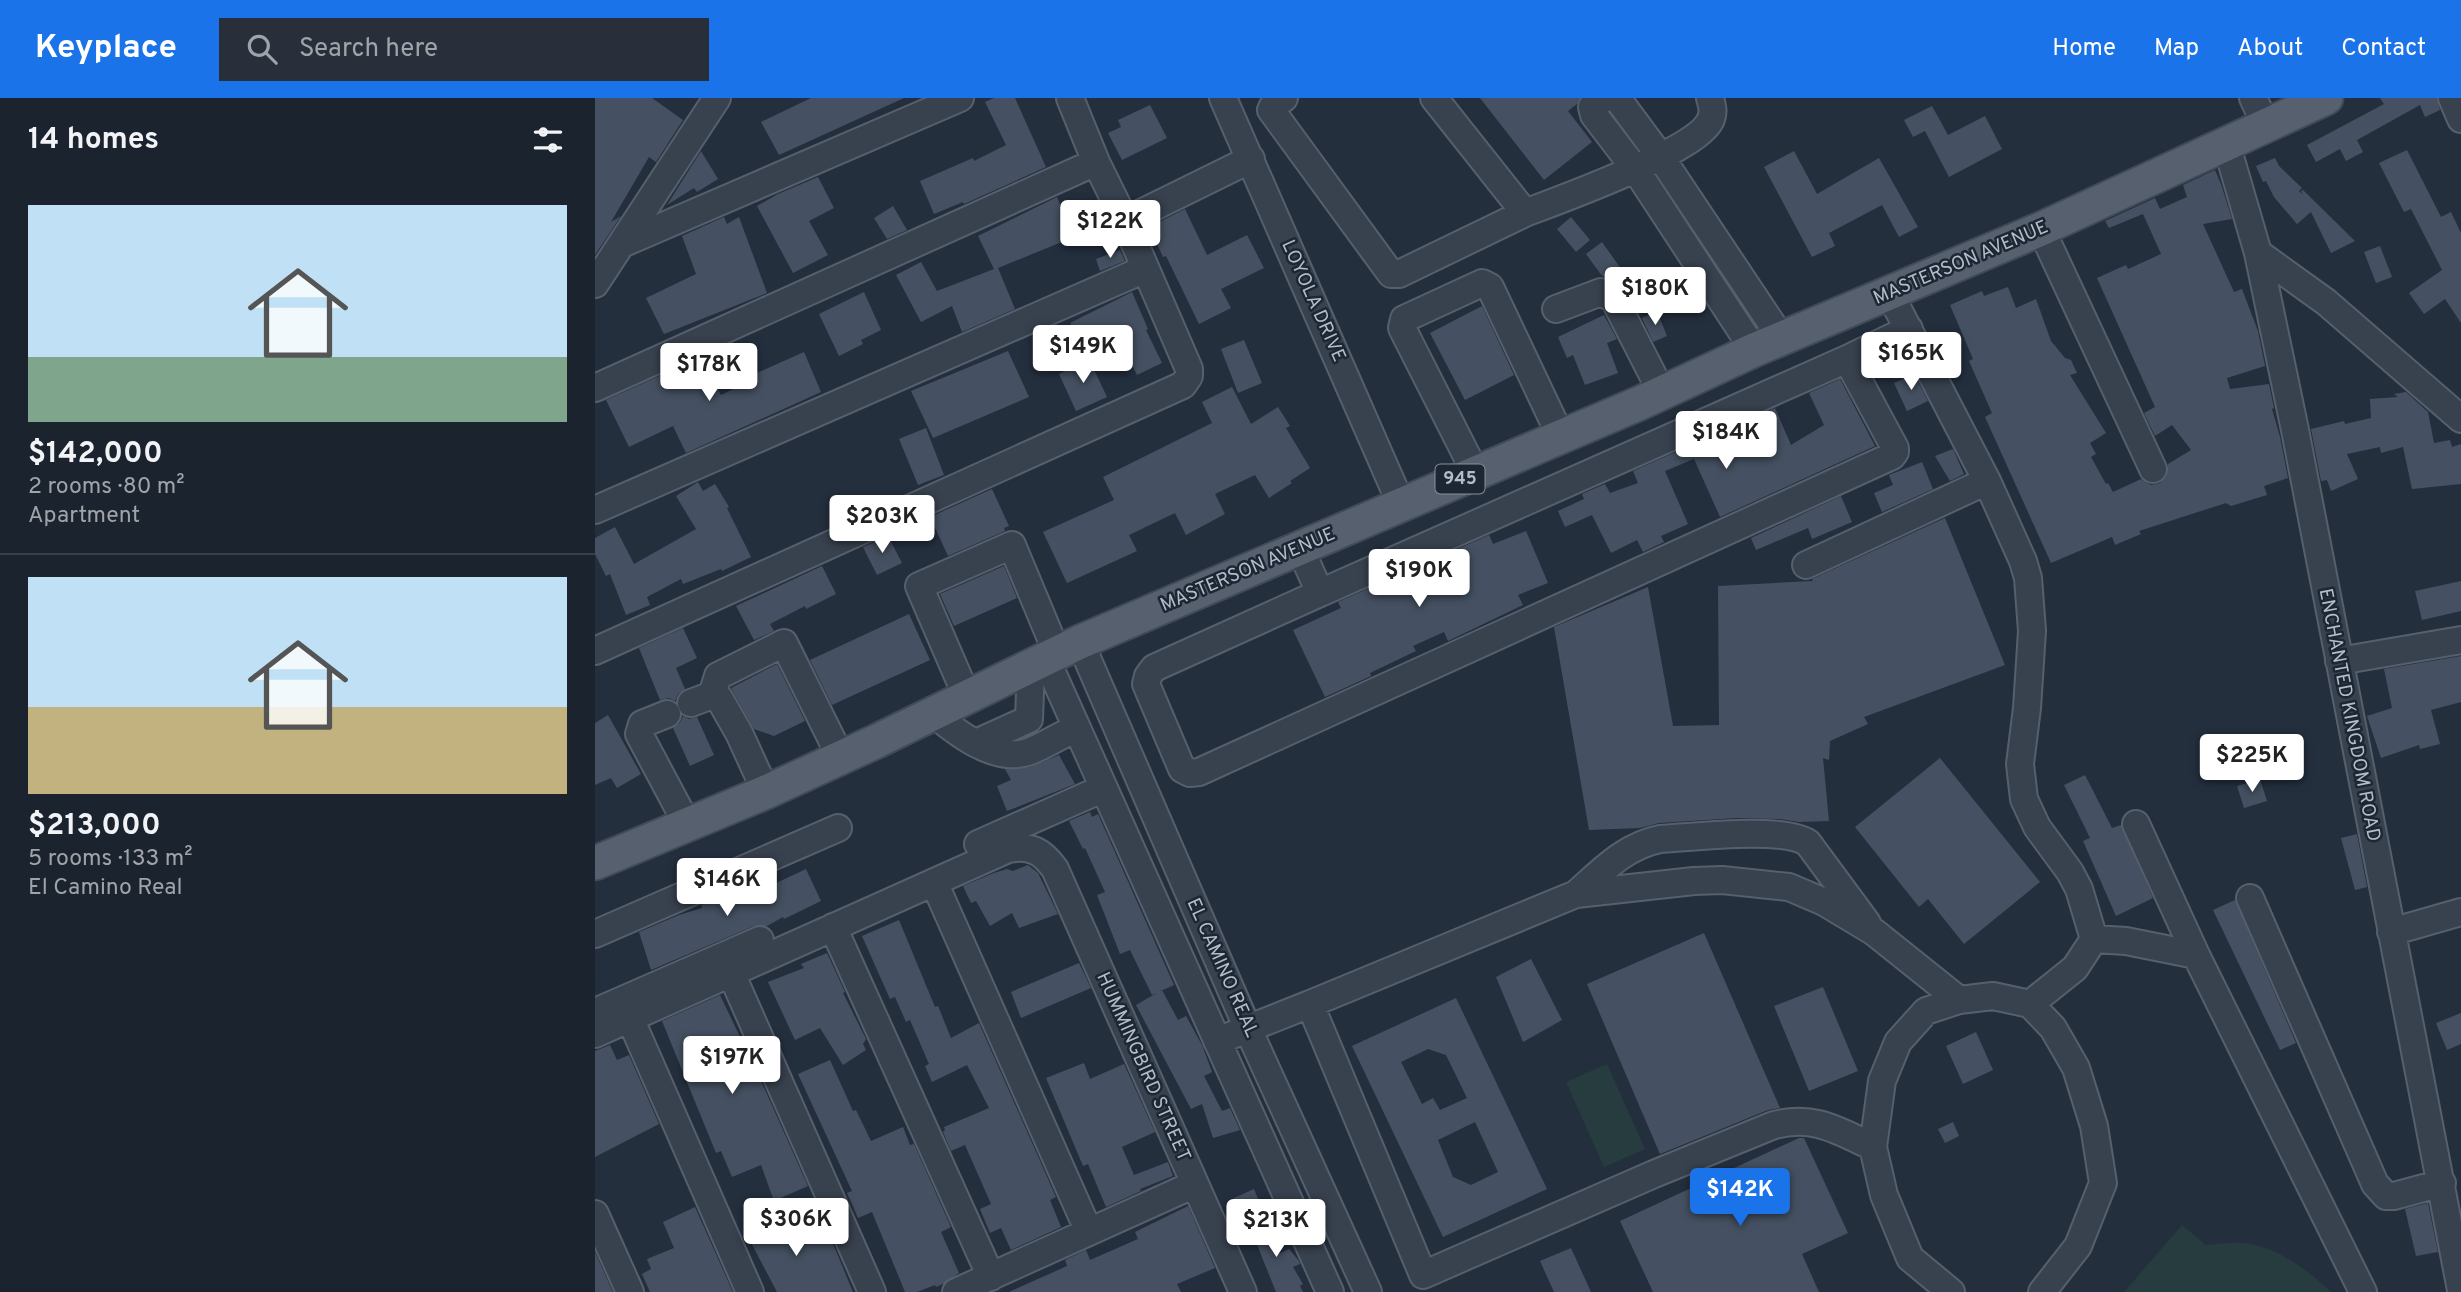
<!DOCTYPE html>
<meta charset="utf-8">
<style>
body{margin:0;font-family:Overpass,sans-serif;background:#282f3a;color:#f1f3f6;height:100vh;display:flex;flex-direction:column;font-size:26px;white-space:nowrap}
*{box-sizing:border-box;margin:0}
p{font-size:23px;color:#a0a4aa}
.icon{flex:none;width:38px;height:38px;fill:none;stroke:currentColor;stroke-width:2;stroke-linecap:round;stroke-linejoin:round}
.map{position:relative;flex:1;overflow:hidden}
.details{display:flex;flex-direction:column;background:#1b232e;width:595px}
.details>*{flex:none}
.price{position:absolute;translate:-50% -60px;padding:0 16px;border-radius:7px;background:#fff;color:#222;font-size:23px;line-height:46px;filter:drop-shadow(0 2px 4px #0008)}
.price::after{content:'';position:absolute;left:50%;top:42px;width:21px;height:16px;margin-left:-10px;background:inherit;clip-path:polygon(0 0,100% 0,50% 100%)}
.price.current{background:#1a73e8;color:#fff}
ul{padding:0;list-style:none}
li{display:grid;align-content:center;gap:14px;height:371px;padding:0 28px}
li+li{border-top:2px solid #39404a}
li span{display:grid;place-items:center;height:217px;border-radius:0px;color:#555}
li>.icon{margin-inline-start:auto}
span .icon{width:126px;height:126px;fill:#fffc;stroke-width:1}
li b{font-size:30px}
h2{display:flex;justify-content:space-between;align-items:center;height:84px;padding:0 28px;font-size:30px}
header{display:flex;align-items:center;gap:42px;box-sizing:border-box;height:98px;padding:0 35px;background:#1a73e8;color:#fff}
header strong{font-size:33px}
nav{display:flex;gap:38px;margin-inline-start:auto;font-size:24px}
.search{width:490px;height:63px;background:#282f3a;display:flex;align-items:center;gap:18px;box-sizing:border-box;padding:0 24px;border-radius:0px;color:#a0a4aa;font-size:26px}
main{display:flex;flex:1;min-height:0}
.map>svg:first-child{display:block}
.green{fill:#263c3f}
.building{fill:#455162;fill-rule:evenodd}
.lines{fill:none;stroke-linecap:round;stroke-linejoin:round}
.minor-casing{stroke:#565f6c;stroke-width:30}
.major-casing{stroke:#414a57;stroke-width:37}
.minor{stroke:#38414e;stroke-width:26}
.major{stroke:#56606e;stroke-width:33}
.labels{text-anchor:middle;dominant-baseline:central;stroke-width:5;stroke-linejoin:round;paint-order:stroke}
.shield{fill:#1d2633;stroke:#878f9c;stroke-width:2}
.shield-label{font-size:18px;font-weight:bold;fill:#b4bcc9}
.street-label{font-size:19px;fill:#b4bcc9;stroke:#1d2633}
</style>
<header>
<strong>Keyplace</strong>
<div class="search"><svg class="icon" aria-label="search" viewBox="0 0 24 24"><circle cx="10" cy="10" r="6"/><path d="M15 15l6 6"/></svg>Search here</div>
<nav><a>Home</a><a>Map</a><a>About</a><a>Contact</a></nav>
</header>
<main>
<section class="details">
<h2>14 homes<svg class="icon" aria-label="filters" viewBox="0 0 24 24"><path d="M4 7h16M4 17h16"/><circle cx="9" cy="7" r="2"/><circle cx="15" cy="17" r="2"/></svg></h2>
<ul>
<li><span style="background:linear-gradient(#bfe0f5 70%,#7fa58c 0)"><svg class="icon" aria-label="home" viewBox="0 0 24 24"><path d="M3 11l9-7 9 7M6 9v11h12V9"/></svg></span><div><b>$142,000</b><p>2 rooms · 80 m²</p><p>Apartment</p></div></li>
<li><span style="background:linear-gradient(#bfe0f5 60%,#c2b280 0)"><svg class="icon" aria-label="home" viewBox="0 0 24 24"><path d="M3 11l9-7 9 7M6 9v11h12V9"/></svg></span><div><b>$213,000</b><p>5 rooms · 133 m²</p><p>El Camino Real</p></div></li>
</ul>
</section>
<div class="map">
<svg width="1866" height="1194" viewBox="0 0 1866 1194">
<rect width="100%" height="100%" fill="#242f3e"/>
<path class="green" d="M1012,966L1050,1051L1009,1069L971,984Z
M1587,1127L1611,1147C1623,1146 1638,1144 1650,1145C1684,1150 1712,1171 1736,1194H1529Z"/>
<path class="building" d="M0,0H57L88,22L61,64L54,59L16,124L26,118L0,157Z
M216,0H309L184,57L166,24Z
M399,0H420L451,69L369,106L368,104L339,116L325,83L378,60L379,63L411,47L390,4Z
M885,0H985L982,6L973,13L997,44L949,82Z
M1785,0H1842L1845,12L1830,19L1825,7L1762,42L1768,54L1751,63L1745,51L1721,64L1712,47L1789,6Z
M555,7L572,40L527,62L513,35L526,29L523,22Z
M1337,8L1353,37L1390,18L1407,51L1354,79L1330,33L1318,39L1309,22Z
M1812,52L1846,119L1856,114L1866,135V225L1850,201L1829,216L1814,195L1847,172L1816,111L1809,114L1784,65Z
M106,53L123,81L102,94L99,90L72,107Z
M1199,53L1222,96L1284,60L1323,129L1304,139L1287,107L1234,135L1240,148L1217,159L1169,69Z
M1680,60L1684,68L1707,90L1704,93L1708,97L1706,93L1708,92L1760,143L1736,155L1716,114L1702,126L1679,99L1671,83L1668,84L1661,68Z
M1620,72L1626,86L1637,121L1608,126L1639,194L1647,191L1663,233L1670,268L1632,280L1635,291L1674,286L1679,310L1677,311L1685,339L1693,380L1669,388L1672,397L1636,408L1631,405L1544,433L1546,436L1520,447L1517,439L1456,465L1390,319L1397,315L1374,263L1378,261L1355,207L1387,193L1389,198L1413,189L1421,210L1441,201L1456,243L1470,260L1476,262L1482,275L1475,277L1511,335L1495,345L1501,356L1496,359L1511,386L1513,385L1518,394L1546,381L1556,387L1565,385L1571,379L1573,366L1596,352L1577,327L1560,338L1549,315L1560,309L1502,180L1531,167L1533,171L1566,156L1548,116L1514,130L1510,123L1560,100L1565,111L1592,99L1588,87Z
M223,79L239,110L214,123L233,157L198,175L162,108L183,96Z
M462,99L479,139L403,170L420,211L367,234L357,208L326,224L301,177L326,164L342,193L399,171L383,138Z
M298,108L312,132L292,141L279,120Z
M590,111L612,157L652,137L669,170L626,191L636,210L604,226L571,158L568,159L554,129Z
M129,119L132,126L144,119L172,195L69,236L51,200L101,176L87,138Z
M976,119L995,142L981,154L962,131Z
M1007,144L1029,175L1018,183L1007,178L991,156Z
M1785,148L1797,179L1781,185L1769,154Z
M525,152L530,163L505,173L501,161Z
M269,194L286,232L266,242L268,246L244,258L224,216Z
M537,194L553,231L551,232L567,265L542,277L525,243L523,244L522,240L490,256L475,225Z
M887,208L919,277L870,302L835,235Z
M1062,213L1072,238L1058,244L1047,220Z
M1009,217L1022,241L1012,245L1023,275L990,287L978,257L972,260L963,239Z
M649,242L667,285L643,295L626,251Z
M413,253L434,299L338,340L316,293Z
M209,254L226,294L91,355L78,328L34,349L11,302L89,267L93,274L110,266L126,297L155,283L153,279Z
M494,261L512,299L481,313L464,276Z
M1319,276L1333,303L1312,313L1299,285Z
M1245,281L1280,348L1125,419L1099,361L1070,373L1093,426L1066,438L1069,444L1048,454L1042,442L1016,455L997,417L970,429L963,413L989,401L987,396L1010,386L1015,395L1043,385L1038,373L1180,310L1196,347L1229,327L1214,295Z
M637,289L656,326L683,309L695,328L691,330L715,370L695,383L697,385L674,400L660,377L620,396L630,416L591,437L580,415L534,437L542,453L472,485L448,434L519,402L508,379L617,325L607,304Z
M1811,294L1833,314L1839,345L1855,342L1857,349L1866,346V386L1817,391L1808,349L1786,355L1785,349L1752,356L1763,381L1736,393L1732,382L1726,383L1716,331L1749,323L1750,326L1776,320L1775,301L1803,299L1799,296Z
M331,330L349,377L323,387L304,341Z
M1358,351L1369,376L1355,383L1340,358Z
M1327,364L1338,391L1287,414L1279,395L1298,387L1294,377Z
M103,384L108,393L120,386L134,409L132,410L156,459L127,473L126,471L88,486L86,481L52,499L55,507L31,517L15,476L11,478L0,456V440L20,429L39,466L101,431L81,398Z
M397,391L414,428L409,430L410,433L353,458L335,419Z
M1246,398L1257,424L1217,441L1213,430L1161,452L1156,440Z
M1350,420L1410,567L1269,619L1273,626L1235,643L1234,662L1228,660L1234,723L1204,724L1185,721L1141,720L1064,725L1045,730L994,732L959,529L1053,489L1078,628L1124,627L1123,488L1218,483L1217,481Z
M931,433L953,485L923,497L928,507L853,543L849,534L818,548L821,553L775,575L776,578L730,599L698,532L746,510L743,504L894,437L898,446Z
M293,438L307,465L282,477L268,449Z
M227,468L241,496L211,511L210,508L175,526L179,533L159,542L141,508Z
M409,468L422,500L359,528L345,496Z
M1866,483V513L1827,522L1820,493Z
M314,516L335,562L237,607L215,562Z
M88,530L102,560L81,570L90,591L83,596L80,603L74,600L65,602L44,550Z
M1866,558V604L1836,612L1845,646L1825,651L1824,647L1786,660L1772,618L1797,610L1789,571Z
M182,566L210,623L179,638L159,631L136,590Z
M13,617L46,676L22,690L16,680L0,687V625Z
M88,618L94,621L102,619L119,657L95,668L78,630L85,625Z
M464,657L480,686L412,713L402,688L416,682L410,671L436,669Z
M1345,660L1445,784L1369,846L1333,801L1324,809L1260,729Z
M1490,677L1517,730L1526,727L1558,800L1521,818L1488,743L1495,740L1469,687Z
M1665,681L1672,703L1649,710L1642,688Z
M495,714L497,719L503,716L579,887L557,897L535,852L525,856L502,797L510,794L490,750L488,751L474,723Z
M1762,736L1772,789L1760,792L1746,740Z
M433,767L443,775L463,816L424,830L417,815L395,828L381,803L376,805L368,788L399,775L412,771L418,773Z
M211,771L226,803L189,821L188,819L172,828H159L56,872L44,834L84,817L107,810L106,807L153,787L158,796Z
M1640,802L1701,945L1685,952L1618,812Z
M304,822L340,909L343,908L356,940L384,925L461,1099L455,1102L466,1129L416,1152L406,1130L395,1135L385,1111L396,1106L370,1047L356,1053L348,1034L350,1032L349,1029L394,1010L372,967L337,984L330,968L334,966L315,922L311,924L300,899L295,901L267,838Z
M1109,835L1185,1010L1173,1012L1065,1056L992,886Z
M232,855L250,894L248,895L271,941L268,946L271,952L248,967L225,930L200,942L173,884L209,870L206,866Z
M936,861L967,922L928,944L901,879Z
M484,865L496,890L426,920L416,894Z
M1228,889L1263,973L1214,993L1179,908Z
M567,892L583,922L591,918L607,947L617,974L609,978L627,1013L635,1010L645,1032L618,1040L607,1006L596,1011L541,907Z
M125,897L167,985L213,1088L179,1103L166,1067L137,1079L126,1053L121,1055L67,923Z
M861,900L952,1091L848,1139L757,948ZM833,951L851,957L872,1000L845,1012L838,1000L827,1006L806,964ZM880,1024L903,1074L876,1087L858,1079L843,1042Z
M1866,915V946L1852,952L1841,925Z
M1381,934L1398,972L1368,986L1351,948Z
M15,947L22,962L34,957L64,1026L0,1059V953Z
M235,962L258,1013L261,1012L276,1043L308,1029L315,1047L319,1046L356,1129L346,1134L364,1175L348,1186L341,1189L340,1187L322,1194H310L277,1114L263,1120L252,1095L257,1093L203,976Z
M489,965L495,981L529,966L560,1034L527,1049L539,1077L573,1064L578,1078L545,1091L546,1093L511,1109L493,1066L488,1068L451,980Z
M1358,1024L1364,1038L1350,1045L1343,1031Z
M1204,1040H1209L1253,1135L1207,1156L1224,1194H1058L1025,1123Z
M659,1091L666,1108L644,1118V1111L639,1100Z
M181,1105L199,1150L234,1136L258,1194H182L153,1139L163,1135L155,1116Z
M1833,1105L1843,1154L1821,1158L1810,1111Z
M593,1108L620,1170L582,1186L586,1194H414L472,1168L470,1162L491,1152L495,1162L543,1141L540,1134Z
M100,1109L138,1194H55L47,1176L56,1171L52,1161L79,1150L68,1124Z
M660,1113L683,1156L694,1151L704,1163L705,1166L698,1169L708,1186L705,1188L708,1194H681L650,1117Z
M976,1150L996,1194H959L945,1163Z
M0,1154L18,1194H0Z"/>
<g class="lines">
<defs>
<path id="minor" d="M628,0L806,406
M689,0L678,8L676,12L796,176H804L930,115
M839,0L930,115C964,102 1104,52 1116,21C1119,13 1117,8 1115,0
M1009,0L997,9L999,17L1041,72L1159,252
M1022,0L1065,58L1187,241
M1658,0L1671,27
M1857,0L1866,21
M1631,45L1663,155L1700,332L1866,1192
M530,123L656,61
M1446,131L1558,371
M29,145L365,0
M1663,155L1731,204L1866,321
M0,186L122,0
M1295,196L1392,383L1428,463L1433,480L1437,533L1432,610L1425,666L1429,701L1442,729L1475,774L1484,791L1499,841L1480,870L1435,906
M961,211L1006,194L1019,201L1067,295
M1252,261L1314,231
M0,290L501,64
M880,374L807,230L809,221L887,185L895,189L966,339
M0,412L550,171
M705,450L725,495L559,570L553,578L551,586L587,671L595,675L604,674L1297,358L1300,354V350L1252,261L725,495
M1211,467L1392,383
M485,544L653,931L773,1194
M0,553L588,287L594,278V271L530,123L501,64L475,0
M451,561L735,1194
M1744,563L1866,542
M117,597L123,578L189,545L246,660
M372,599L324,488L417,447L462,555
M96,605L117,597L124,600L144,635L171,694
M72,616L47,626L44,636L93,728
M339,616C362,635 400,665 433,654C450,648 465,637 482,630
M381,645L434,621L436,568
M1541,726L1601,857
M383,746L509,690
M339,784L494,1134
M981,796C1007,773 1030,748 1065,741C1098,739 1188,728 1213,745L1272,825
M1655,800L1780,1086L1791,1098H1799L1847,1085
M238,829L396,1179
M1796,834L1866,814
M0,836L243,730
M1499,841L1531,843L1601,857L1768,1194
M136,875L277,1194
M715,906L981,796L1099,783L1127,782L1194,789L1229,804L1279,834L1364,902
M0,914L165,842
M35,920L155,1194
M0,936L413,751C436,747 447,753 460,771L648,1194
M622,943L715,906L828,1177L1059,1076L1179,1027C1219,1017 1242,1032 1278,1049
M0,1116L35,1194
M361,1194L600,1086
M1356,1194L1315,1160L1289,1097L1278,1049L1287,983L1303,944L1331,913L1364,902L1398,898L1435,906L1458,930L1481,970L1499,1028L1508,1085L1483,1148L1447,1194"/>
<path id="major" d="M0,765L171,694L282,643L485,544L1045,305L1159,252L1446,131L1731,0"/>
</defs>
<use href="#minor" class="minor-casing"/>
<use href="#major" class="major-casing"/>
<use href="#minor" class="minor"/>
<use href="#major" class="major"/>
</g>
<g class="labels">
<rect class="shield" x="840.5" y="366.5" width="49" height="29" rx="5"/>
<g class="shield-label">
<text x="865" y="381">945</text>
</g>
<g class="street-label">
<text transform="translate(1366 165) rotate(-23)">MASTERSON AVENUE</text>
<text transform="translate(718 203) rotate(66)">LOYOLA DRIVE</text>
<text transform="translate(653 472) rotate(-23)">MASTERSON AVENUE</text>
<text transform="translate(1754 617) rotate(79)">ENCHANTED KINGDOM ROAD</text>
<text transform="translate(627 870) rotate(66)">EL CAMINO REAL</text>
<text transform="translate(548 969) rotate(66)">HUMMINGBIRD STREET</text>
</g>
</g>
</svg>
<b class="price" style="left:515px;top:162px">$122K</b>
<b class="price" style="left:1060px;top:229px">$180K</b>
<b class="price" style="left:488px;top:287px">$149K</b>
<b class="price" style="left:1316px;top:294px">$165K</b>
<b class="price" style="left:114px;top:305px">$178K</b>
<b class="price" style="left:1131px;top:373px">$184K</b>
<b class="price" style="left:287px;top:457px">$203K</b>
<b class="price" style="left:824px;top:511px">$190K</b>
<b class="price" style="left:1657px;top:696px">$225K</b>
<b class="price" style="left:132px;top:820px">$146K</b>
<b class="price" style="left:137px;top:998px">$197K</b>
<b class="price current" style="left:1145px;top:1130px">$142K</b>
<b class="price" style="left:201px;top:1160px">$306K</b>
<b class="price" style="left:681px;top:1161px">$213K</b>
</div>
</main>
